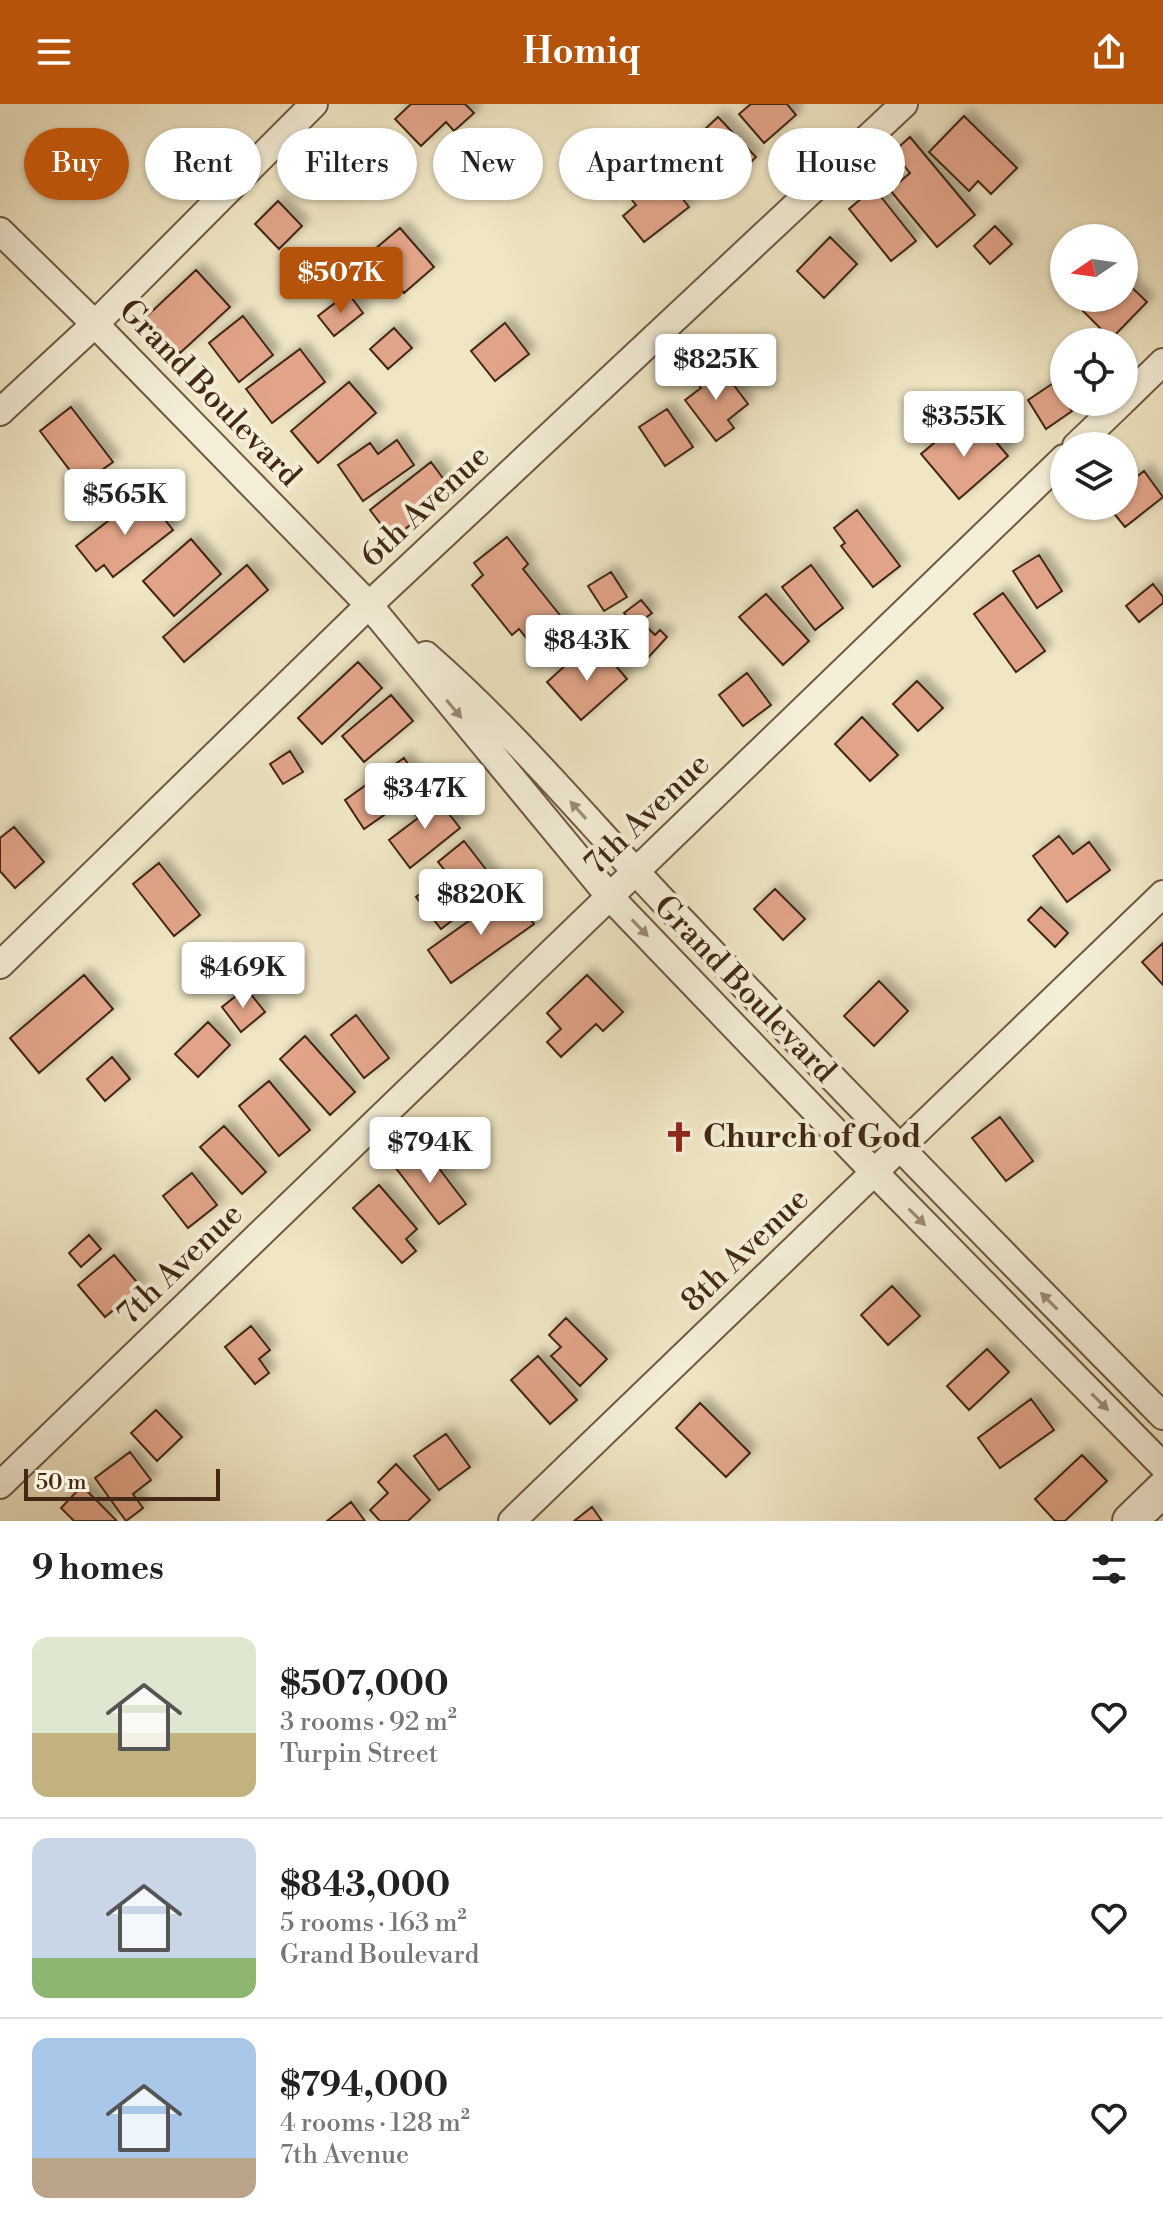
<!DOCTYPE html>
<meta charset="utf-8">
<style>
body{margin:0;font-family:"Libre Bodoni",serif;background:#f6f6f6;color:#222;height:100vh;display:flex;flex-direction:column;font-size:30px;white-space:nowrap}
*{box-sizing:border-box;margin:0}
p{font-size:26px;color:#767676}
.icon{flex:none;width:44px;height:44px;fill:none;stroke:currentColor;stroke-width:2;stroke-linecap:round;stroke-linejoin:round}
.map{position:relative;height:1417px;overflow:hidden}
.sheet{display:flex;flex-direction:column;background:#fff;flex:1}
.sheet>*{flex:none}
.guide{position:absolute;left:24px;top:24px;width:1116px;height:72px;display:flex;gap:16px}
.needle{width:52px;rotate:257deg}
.controls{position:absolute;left:1050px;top:120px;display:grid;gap:16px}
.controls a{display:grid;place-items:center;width:88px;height:88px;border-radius:50%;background:#fff;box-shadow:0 2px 6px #0004;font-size:40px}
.scale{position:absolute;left:24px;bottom:20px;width:196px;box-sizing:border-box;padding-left:8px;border:4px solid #422815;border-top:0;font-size:22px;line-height:28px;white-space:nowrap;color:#422815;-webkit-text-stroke:6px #f5efd9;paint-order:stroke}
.price{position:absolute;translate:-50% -68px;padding:0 18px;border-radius:8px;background:#fff;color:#222;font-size:26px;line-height:52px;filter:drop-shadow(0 2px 4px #0008)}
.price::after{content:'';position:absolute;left:50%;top:48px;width:24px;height:18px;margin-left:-12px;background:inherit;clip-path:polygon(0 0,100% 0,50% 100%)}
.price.selected{background:#b45309;color:#fff}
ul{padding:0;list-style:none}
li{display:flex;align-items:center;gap:24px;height:200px;padding:0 32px}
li+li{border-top:2px solid #e0e0e0}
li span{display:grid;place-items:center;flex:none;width:224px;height:160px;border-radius:16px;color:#555}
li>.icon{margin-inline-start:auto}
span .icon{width:96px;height:96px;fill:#fffc;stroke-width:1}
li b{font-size:34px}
h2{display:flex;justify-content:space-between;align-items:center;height:96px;padding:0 32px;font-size:34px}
.tag{padding:0 28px;border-radius:36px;background:#fff;box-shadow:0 2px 6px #0004;font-size:28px;line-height:72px}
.tag.selected{background:#b45309;color:#fff}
header{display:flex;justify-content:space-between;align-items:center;height:104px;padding:0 32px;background:#b45309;color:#fff;font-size:36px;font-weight:800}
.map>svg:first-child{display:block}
.building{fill:#e1a488;stroke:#422815;stroke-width:2;filter:url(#shadow)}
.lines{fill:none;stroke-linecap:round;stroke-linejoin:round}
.minor-casing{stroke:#6e5841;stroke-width:30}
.tertiary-casing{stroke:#6e5841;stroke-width:38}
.minor{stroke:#f5efd9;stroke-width:26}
.tertiary{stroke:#f5efd9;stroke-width:34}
.oneway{fill:#9c8c77}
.labels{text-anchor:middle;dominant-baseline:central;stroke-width:8;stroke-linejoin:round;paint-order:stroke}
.street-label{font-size:32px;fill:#422815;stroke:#f5efd9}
.poi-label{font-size:32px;font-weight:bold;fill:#422815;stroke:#f5efd9;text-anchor:start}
</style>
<header><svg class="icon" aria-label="menu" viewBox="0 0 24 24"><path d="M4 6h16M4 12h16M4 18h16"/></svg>Homiq<svg class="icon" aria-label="share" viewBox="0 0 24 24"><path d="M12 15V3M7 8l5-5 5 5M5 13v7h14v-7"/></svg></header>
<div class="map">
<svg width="1163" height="1417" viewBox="0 0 1163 1417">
<defs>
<filter id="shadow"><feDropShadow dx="7" dy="-7" stdDeviation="4" flood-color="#0004"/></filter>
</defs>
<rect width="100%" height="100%" fill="#f0e6c4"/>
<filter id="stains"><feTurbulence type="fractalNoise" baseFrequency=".0025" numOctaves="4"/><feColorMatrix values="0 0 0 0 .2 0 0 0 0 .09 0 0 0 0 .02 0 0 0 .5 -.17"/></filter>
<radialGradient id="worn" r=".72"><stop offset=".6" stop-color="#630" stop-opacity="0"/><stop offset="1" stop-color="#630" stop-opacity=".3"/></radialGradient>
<path class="building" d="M411,0H465L474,9L454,27L446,18L421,42L395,15Z
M751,0H787L796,11L764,39L739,10Z
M964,12L1017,64L991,90L978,77L969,87L929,48Z
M718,13L756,53L726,83L687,42Z
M910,33L975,111L937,143L890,86L910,69L893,48Z
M660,66L689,103L644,138L623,112L636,101L628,91Z
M874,84L916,137L891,157L849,105Z
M278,97L302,122L279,145L255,120Z
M995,122L1012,140L990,160L974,142Z
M400,124L434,163L404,189L369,150Z
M830,133L857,160L824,194L797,167Z
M196,166L230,203L180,249L146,213Z
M1124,176L1147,198L1111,235L1083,207L1096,194H1124Z
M348,189L363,209L334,232L318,212Z
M243,212L273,251L239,278L209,239Z
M505,219L529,250L495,277L471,247Z
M394,224L412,244L388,265L370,245Z
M300,245L325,278L272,319L246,285Z
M717,259L748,300L728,316L734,324L716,337L685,296L701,284L695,276Z
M1064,272V298H1069L1067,300L1072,307L1046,325L1028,296Z
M349,278L376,309L318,359L291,327Z
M71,303L113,358L81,381L40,327Z
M667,305L693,343L665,362L639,323Z
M956,321L970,338L985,325L1008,352L959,395L921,350Z
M397,336L414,361L363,397L338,361L370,339L378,350Z
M431,358L453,388L392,435L370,406Z
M1144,367L1163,393L1125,423L1108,402H1124V383Z
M144,389L173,426L113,473L104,461L96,467L76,442Z
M857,406L900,462L873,483L841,442L845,439L834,424Z
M507,433L528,460L523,465L571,525L539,550L519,525L512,531L472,481L483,471L474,459Z
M191,435L221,470L174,512L143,477Z
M1039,451L1062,487L1037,504L1013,467Z
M247,461L268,486L184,558L163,533Z
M811,461L843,504L815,526L782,483Z
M611,468L627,493L604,507L588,482Z
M1153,480L1163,493V499L1139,518L1126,502Z
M1003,489L1045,547L1016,568L974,510Z
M766,490L809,537L783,561L739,513Z
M641,496L652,509L635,522L624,509Z
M646,522L655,531L660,526L667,533L645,557L635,547L642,539L636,532Z
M603,547L627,575L581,616L547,578L577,551L587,562Z
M358,558L382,584L322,640L298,614Z
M747,569L771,601L743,622L719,591Z
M917,577L943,604L918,627L893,600Z
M391,591L413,617L364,658L342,632Z
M862,613L898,651L870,677L835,640Z
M290,647L303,668L283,680L270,660Z
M404,654L424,683L364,725L345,696Z
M432,688L460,724L410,764L389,736L418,714L411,705Z
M14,723L44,758L15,784L0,767V734Z
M1059,732L1073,750L1089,738L1110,766L1067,798L1033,752Z
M464,737L498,781L441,825L416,793L447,769L438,758Z
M159,759L200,811L174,832L133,780Z
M775,785L805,815L783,836L754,805Z
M511,787L534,820L451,879L428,846Z
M1041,803L1068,829L1055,843L1028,816Z
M1163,839V881L1142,858Z
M84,871L113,905L39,969L10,934Z
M587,871L623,908L603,927L596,920L561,953L547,938L561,925L547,909Z
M879,877L908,907L874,942L844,912Z
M246,884L265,908L241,928L222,903Z
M356,911L389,954L364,974L331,931Z
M208,918L230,941L198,973L175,950Z
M305,932L355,988L330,1011L280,955Z
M112,953L130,975L105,997L87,975Z
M269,977L310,1026L279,1052L239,1002Z
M1000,1013L1033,1057L1006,1077L972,1034Z
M224,1022L266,1068L242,1090L200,1043Z
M422,1042L466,1100L439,1120L395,1063Z
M192,1069L217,1101L188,1124L163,1092Z
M379,1081L417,1125L406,1135L416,1147L402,1159L353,1104Z
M89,1131L101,1145L81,1163L69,1149Z
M114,1151L141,1183L105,1213L78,1181Z
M892,1182L920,1212L888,1241L861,1211Z
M566,1214L607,1255L580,1282L551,1252L561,1243L549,1231Z
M251,1222L270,1246L259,1255L269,1269L255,1280L225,1243Z
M987,1245L1009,1268L969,1306L947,1282Z
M538,1252L577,1296L550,1320L511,1276Z
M1031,1295L1054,1326L1000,1364L978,1334Z
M700,1299L750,1349L726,1373L676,1324Z
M156,1306L182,1333L157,1357L131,1329Z
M446,1330L470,1363L439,1386L414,1352Z
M130,1348L151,1376L133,1390L143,1404L126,1417L95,1374Z
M1082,1351L1107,1377L1065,1417H1055L1035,1395Z
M396,1360L430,1396L408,1417H380L370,1406L388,1389L378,1378Z
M82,1382L117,1417H74L61,1404Z
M351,1398L365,1417H327Z
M592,1403L602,1417H574Z"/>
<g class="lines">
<defs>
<path id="minor" d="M0,127L95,220L369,501L610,793L875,1069L1163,1362
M1124,296L1163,258
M0,308L95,220L314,0
M1076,342L1122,298
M426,551C520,633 599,731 686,821C843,986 1003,1150 1163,1312
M0,861L369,501L904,0
M0,1381L1064,354
M512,1417L1163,790"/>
<path id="tertiary" d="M1130,1417L1163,1385"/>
</defs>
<use href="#minor" class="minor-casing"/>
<use href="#tertiary" class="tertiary-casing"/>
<use href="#minor" class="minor"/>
<use href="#tertiary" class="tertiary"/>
</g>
<defs><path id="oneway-solid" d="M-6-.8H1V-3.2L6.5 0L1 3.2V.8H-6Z" transform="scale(2)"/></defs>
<g class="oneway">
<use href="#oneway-solid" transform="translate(454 605) rotate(50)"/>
<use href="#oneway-solid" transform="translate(578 706) rotate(-132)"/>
<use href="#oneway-solid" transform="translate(640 824) rotate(46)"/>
<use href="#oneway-solid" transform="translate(917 1113) rotate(45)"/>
<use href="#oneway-solid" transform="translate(1049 1197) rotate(-135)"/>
<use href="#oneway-solid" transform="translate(1100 1298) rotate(45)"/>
</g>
<defs>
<symbol id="church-bare" viewBox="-9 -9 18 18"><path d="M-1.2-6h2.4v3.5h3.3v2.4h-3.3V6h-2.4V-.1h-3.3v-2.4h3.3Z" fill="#8f2418" stroke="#f5efd9" stroke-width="2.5" paint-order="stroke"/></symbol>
</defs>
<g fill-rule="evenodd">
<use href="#church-bare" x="657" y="1011" width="44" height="44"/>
</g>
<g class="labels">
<g class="street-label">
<text transform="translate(210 289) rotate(46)">Grand Boulevard</text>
<text transform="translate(425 402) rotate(-43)">6th Avenue</text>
<text transform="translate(647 710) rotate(-44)">7th Avenue</text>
<text transform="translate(745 885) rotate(46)">Grand Boulevard</text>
<text transform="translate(745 1146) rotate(-44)">8th Avenue</text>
<text transform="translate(180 1160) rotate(-44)">7th Avenue</text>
</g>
<g class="poi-label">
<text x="703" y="1033">Church of God</text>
</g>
</g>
<rect width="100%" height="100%" filter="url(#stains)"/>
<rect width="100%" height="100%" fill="url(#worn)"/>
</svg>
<div class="controls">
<a><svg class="needle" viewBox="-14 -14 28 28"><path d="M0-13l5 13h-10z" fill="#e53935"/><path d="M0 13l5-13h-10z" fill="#767676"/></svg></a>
<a><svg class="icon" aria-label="locate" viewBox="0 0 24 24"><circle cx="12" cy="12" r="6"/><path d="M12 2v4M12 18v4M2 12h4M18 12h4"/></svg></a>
<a><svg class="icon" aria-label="layers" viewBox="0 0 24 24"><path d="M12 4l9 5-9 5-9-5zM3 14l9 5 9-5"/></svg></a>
</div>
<div class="scale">50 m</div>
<b class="price selected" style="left:341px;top:211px">$507K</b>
<b class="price" style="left:716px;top:298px">$825K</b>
<b class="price" style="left:964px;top:355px">$355K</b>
<b class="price" style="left:125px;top:433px">$565K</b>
<b class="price" style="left:587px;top:579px">$843K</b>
<b class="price" style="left:425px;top:727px">$347K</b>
<b class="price" style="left:481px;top:833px">$820K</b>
<b class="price" style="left:243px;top:906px">$469K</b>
<b class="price" style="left:430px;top:1081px">$794K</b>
<div class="guide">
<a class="tag selected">Buy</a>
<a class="tag">Rent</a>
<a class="tag">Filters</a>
<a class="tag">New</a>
<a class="tag">Apartment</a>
<a class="tag">House</a>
</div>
</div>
<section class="sheet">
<h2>9 homes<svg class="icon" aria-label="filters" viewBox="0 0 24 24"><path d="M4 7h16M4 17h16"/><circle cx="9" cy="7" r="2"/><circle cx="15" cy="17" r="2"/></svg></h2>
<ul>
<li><span style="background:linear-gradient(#dfe7d0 60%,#c2b280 0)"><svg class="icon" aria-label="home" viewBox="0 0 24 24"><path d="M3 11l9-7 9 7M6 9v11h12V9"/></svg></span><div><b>$507,000</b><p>3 rooms · 92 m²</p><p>Turpin Street</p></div><svg class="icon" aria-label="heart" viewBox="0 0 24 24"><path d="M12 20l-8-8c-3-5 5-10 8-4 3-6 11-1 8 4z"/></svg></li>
<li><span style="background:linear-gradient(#c9d6e8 75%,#8fb573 0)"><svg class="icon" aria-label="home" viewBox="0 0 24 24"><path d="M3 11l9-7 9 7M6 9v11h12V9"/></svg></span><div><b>$843,000</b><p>5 rooms · 163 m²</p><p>Grand Boulevard</p></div><svg class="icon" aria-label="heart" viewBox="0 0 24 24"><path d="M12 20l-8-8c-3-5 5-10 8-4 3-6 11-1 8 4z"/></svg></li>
<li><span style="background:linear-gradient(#a9c7e8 75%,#b9a48a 0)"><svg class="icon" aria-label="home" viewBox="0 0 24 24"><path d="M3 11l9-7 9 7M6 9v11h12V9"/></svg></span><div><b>$794,000</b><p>4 rooms · 128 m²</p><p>7th Avenue</p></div><svg class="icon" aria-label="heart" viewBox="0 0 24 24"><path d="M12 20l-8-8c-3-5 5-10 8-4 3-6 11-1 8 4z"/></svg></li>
</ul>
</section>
